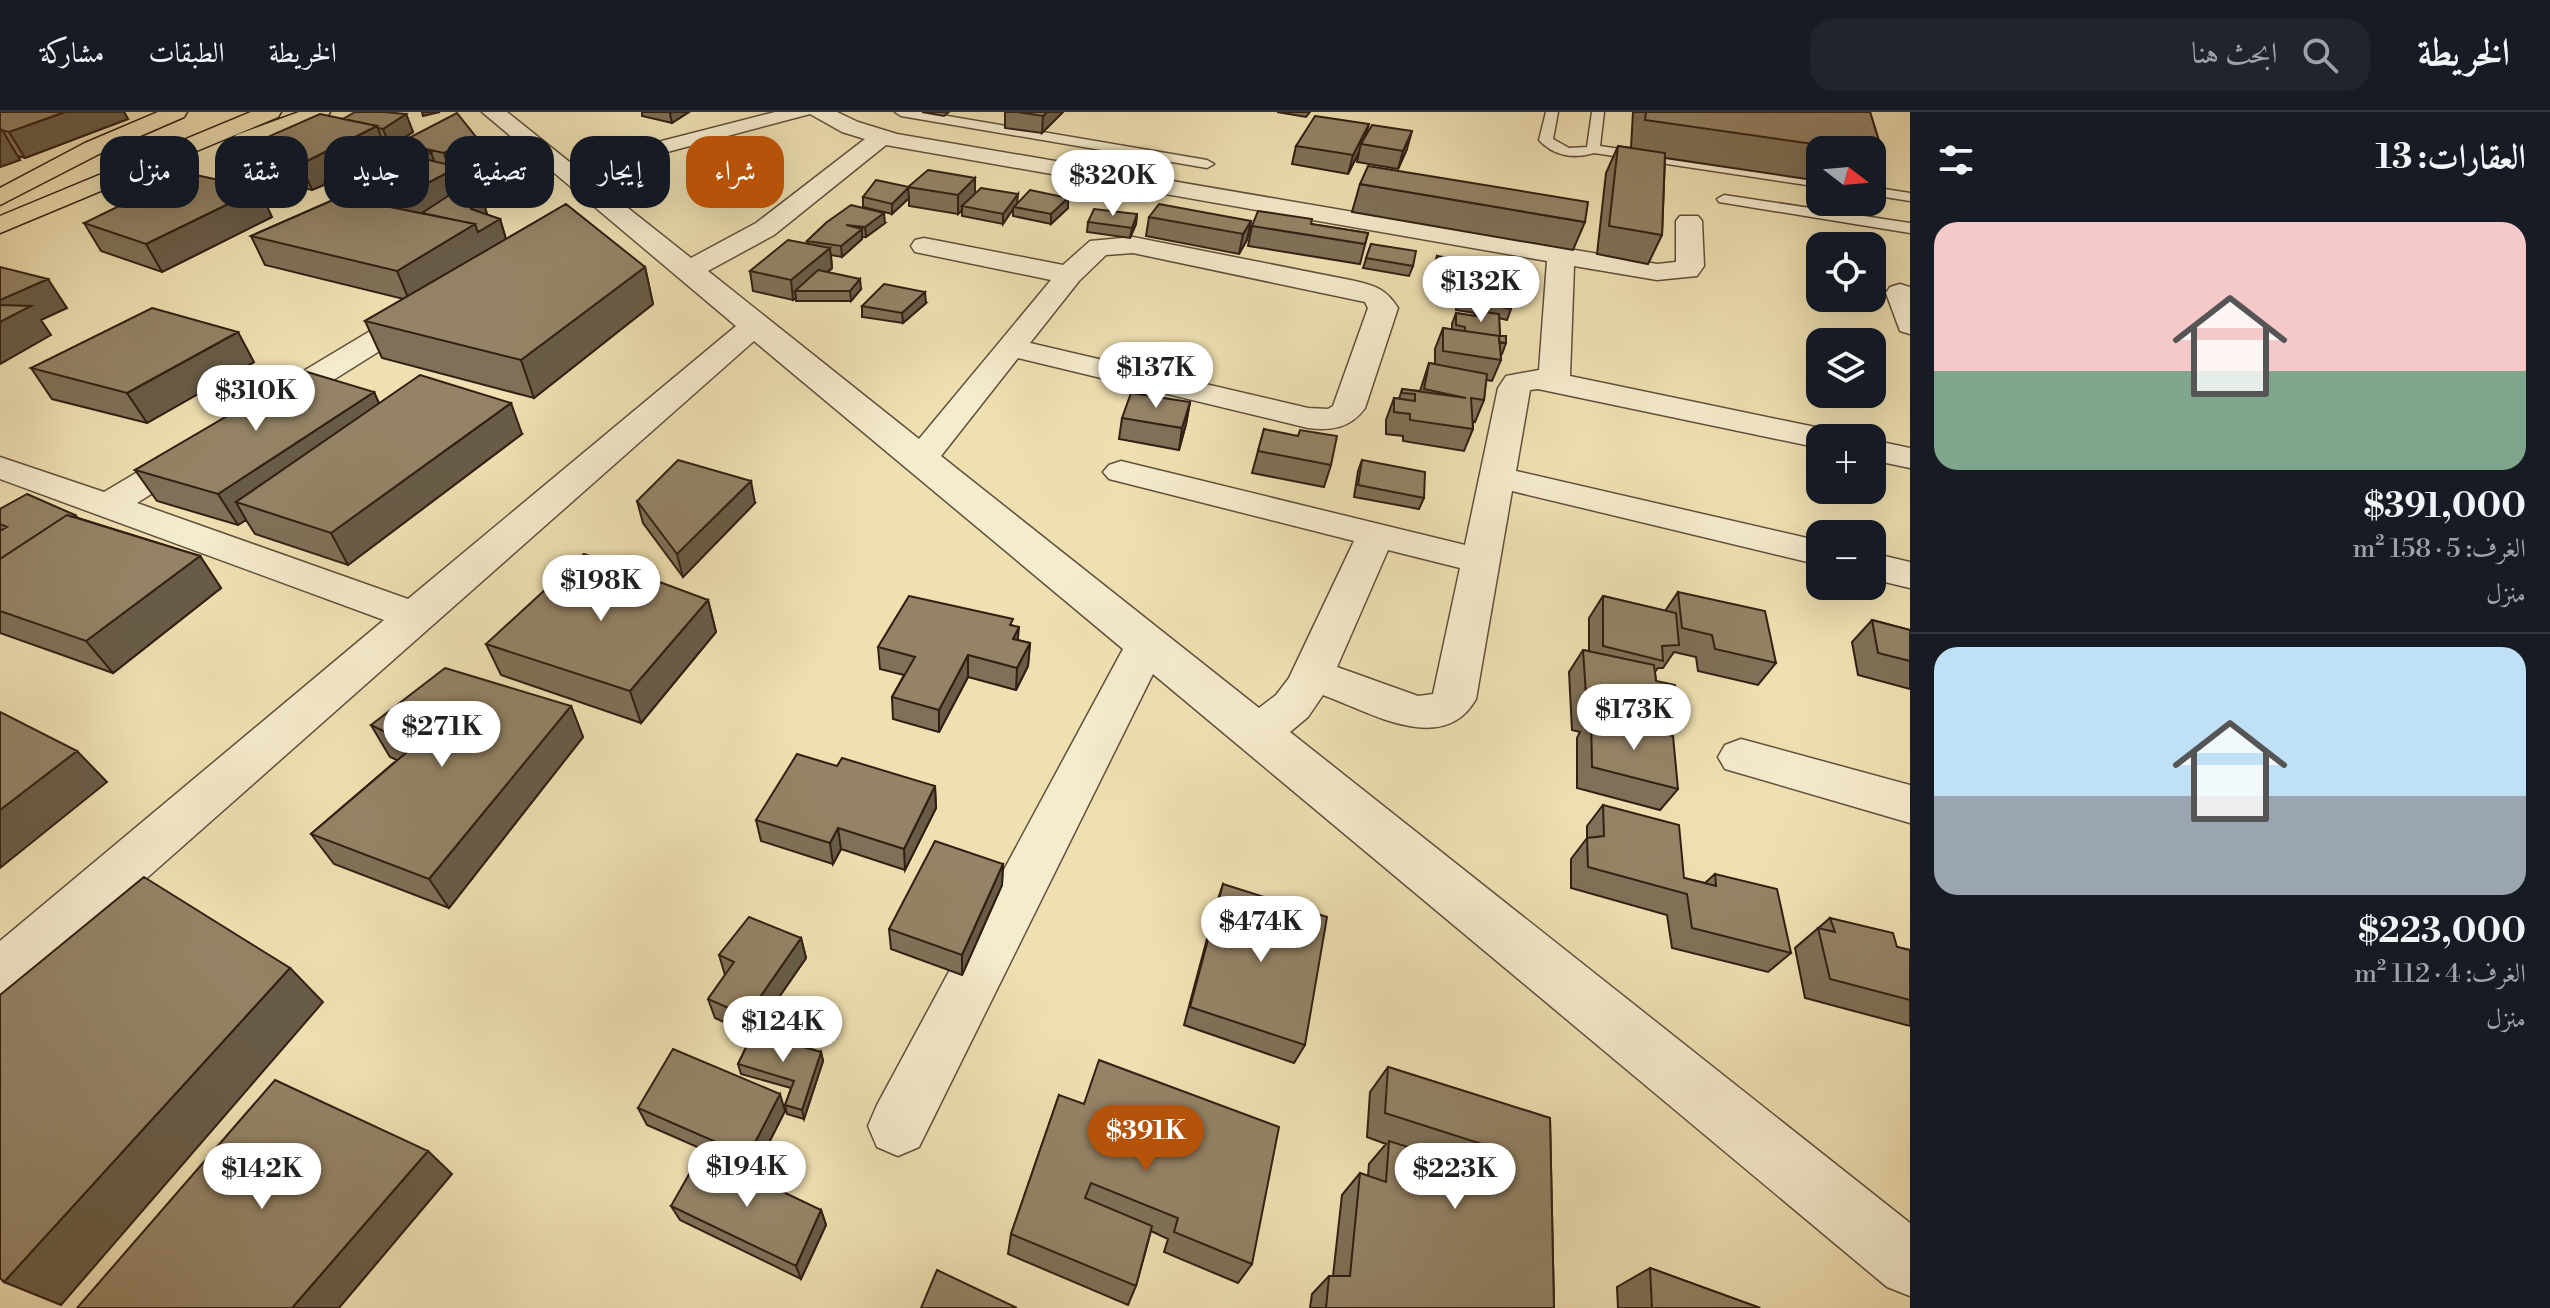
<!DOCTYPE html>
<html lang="ar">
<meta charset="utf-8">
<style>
body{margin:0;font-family:"Libre Bodoni",Amiri,serif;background:#20242c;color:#f1f3f6;direction:rtl;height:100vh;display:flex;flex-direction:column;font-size:30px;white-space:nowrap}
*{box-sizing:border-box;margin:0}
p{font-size:26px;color:#9ea1a6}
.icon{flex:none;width:44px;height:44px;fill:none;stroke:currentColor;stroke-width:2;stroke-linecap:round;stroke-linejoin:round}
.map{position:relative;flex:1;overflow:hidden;direction:ltr}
.drawer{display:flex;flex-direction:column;background:#171b24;width:640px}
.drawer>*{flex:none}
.hud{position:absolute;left:24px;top:24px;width:760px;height:72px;direction:rtl;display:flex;gap:16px}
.needle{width:52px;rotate:106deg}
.tools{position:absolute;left:1806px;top:24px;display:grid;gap:16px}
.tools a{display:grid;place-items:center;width:80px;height:80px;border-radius:16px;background:#171b24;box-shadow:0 8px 32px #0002;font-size:40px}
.price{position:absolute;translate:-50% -68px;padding:0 18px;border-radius:28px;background:#fff;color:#222;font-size:26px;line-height:52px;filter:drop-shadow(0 2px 4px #0008)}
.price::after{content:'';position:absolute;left:50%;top:48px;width:24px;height:18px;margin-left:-12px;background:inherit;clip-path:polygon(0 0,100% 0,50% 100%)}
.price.on{background:#b45309;color:#fff}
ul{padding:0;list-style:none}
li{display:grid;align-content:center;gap:16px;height:424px;padding:0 24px}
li+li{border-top:2px solid #363941}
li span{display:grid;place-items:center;height:248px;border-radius:24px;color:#555}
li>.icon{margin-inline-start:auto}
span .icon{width:144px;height:144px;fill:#fffc;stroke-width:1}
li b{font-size:34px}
h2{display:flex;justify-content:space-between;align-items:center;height:96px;padding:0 24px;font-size:34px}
.pill{padding:0 28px;border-radius:24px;background:#171b24;box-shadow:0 8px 32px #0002;font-size:28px;line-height:72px}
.pill.on{background:#b45309;color:#fff}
header{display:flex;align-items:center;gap:48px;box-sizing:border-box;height:112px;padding:0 40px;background:#171b24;border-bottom:2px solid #363941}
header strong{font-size:38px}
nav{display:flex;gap:44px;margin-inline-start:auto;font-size:28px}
.search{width:560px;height:72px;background:#20242c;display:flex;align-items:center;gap:20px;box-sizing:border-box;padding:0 28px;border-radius:24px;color:#9ea1a6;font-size:30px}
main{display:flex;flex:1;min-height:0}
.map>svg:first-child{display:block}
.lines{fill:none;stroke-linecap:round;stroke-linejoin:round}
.service-casing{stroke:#604f3b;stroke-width:3}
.minor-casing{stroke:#604f3b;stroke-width:3}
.trunk-casing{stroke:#311f13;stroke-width:3}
.service{fill:#f5ebcd;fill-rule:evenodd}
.minor{fill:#f5ebcd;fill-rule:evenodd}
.trunk{fill:#efe0b2;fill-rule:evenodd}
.wall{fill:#7f7158;stroke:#311f13;stroke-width:2}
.shaded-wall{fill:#685c47;stroke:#311f13;stroke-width:2}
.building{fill:#948366;stroke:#311f13;stroke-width:2}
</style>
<header>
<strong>الخريطة</strong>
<div class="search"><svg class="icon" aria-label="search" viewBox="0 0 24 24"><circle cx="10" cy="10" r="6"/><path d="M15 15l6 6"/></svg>ابحث هنا</div>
<nav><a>الخريطة</a><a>الطبقات</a><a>مشاركة</a></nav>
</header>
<main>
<section class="drawer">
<h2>العقارات: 13<svg class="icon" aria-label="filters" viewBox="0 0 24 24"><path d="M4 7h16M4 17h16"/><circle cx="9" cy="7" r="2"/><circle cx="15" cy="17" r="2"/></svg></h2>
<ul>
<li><span style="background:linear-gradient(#f6c9c9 60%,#7fa58c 0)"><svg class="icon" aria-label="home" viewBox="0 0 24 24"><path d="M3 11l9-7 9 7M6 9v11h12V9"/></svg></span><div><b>$391,000</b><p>الغرف: 5 · 158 m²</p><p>منزل</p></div></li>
<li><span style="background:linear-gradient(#bfe0f5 60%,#9aa5b1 0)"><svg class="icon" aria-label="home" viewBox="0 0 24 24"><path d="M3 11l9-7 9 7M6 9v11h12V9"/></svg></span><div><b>$223,000</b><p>الغرف: 4 · 112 m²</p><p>منزل</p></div></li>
</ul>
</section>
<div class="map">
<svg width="1910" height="1196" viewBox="0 0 1910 1196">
<rect width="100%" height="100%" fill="#efe0b2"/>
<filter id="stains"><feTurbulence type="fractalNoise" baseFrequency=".0025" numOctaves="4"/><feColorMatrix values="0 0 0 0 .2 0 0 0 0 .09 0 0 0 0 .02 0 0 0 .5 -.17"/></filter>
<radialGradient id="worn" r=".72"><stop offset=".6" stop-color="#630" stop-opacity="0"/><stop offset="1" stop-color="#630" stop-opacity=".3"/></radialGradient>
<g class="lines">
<defs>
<path id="service" d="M895,0H924L1207,48L1214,52L1207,56L901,4Z
M1546,0H1558L1553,27L1569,36L1587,35L1592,0H1604L1600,34L1820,67V75L1594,41C1574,47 1553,44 1539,28Z
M1872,75L1910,81V89L1872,83Z
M1724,83L1910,111V121L1719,90L1717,87Z"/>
<path id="minor" d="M482,0H507L572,52L775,0H837L858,10L897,22L1657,152L1676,150V109L1680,104H1698L1702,109L1704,154L1697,164L1657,168L1574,154L1570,264L1820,316L1832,319L1837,326H1820V336L1538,277L1530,278L1516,359L1820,429V453L1512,379L1476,587C1443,645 1370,600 1323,583L1308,605L1290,620L1910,1111V1184L1887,1175L1153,562L919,1035L898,1044L877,1035L868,1014L877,993L1123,537L754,229L19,879L0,886V829L384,508L0,367V345L104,380L183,333L195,330L207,333L212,340L207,347L137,391L408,487L736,214ZM810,2L842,20L865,27L756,111L691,146L585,62ZM886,33L1547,149L1539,258L1506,264L1498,276L1465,433L1121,349L1109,353L1103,360L1109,367L1354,429L1289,566L1276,583L1259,596L941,344L1018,246L1308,316C1331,319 1351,316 1365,296L1398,196C1386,177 1376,174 1355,169L1133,125L1090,129L1063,153L924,126L915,128L911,134L915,140L1051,168L919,327L708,159L774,123ZM1133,141L1365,190L1368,196L1333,294L1328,297L1308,296L1030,231L1079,169L1106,143ZM1388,438L1460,456L1433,582L1418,584L1337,555Z
M1900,172L1910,175V222L1900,219L1886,181L1890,175Z
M427,188L437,191L442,197L437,203L279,302L267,305L255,302L251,295L255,288L417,191Z
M1872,328L1910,336V356L1872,348Z
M1872,441L1910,450V476L1872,467Z
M1741,627L1910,673V711L1725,657L1718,645L1725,633Z"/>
<path id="trunk" d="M158,0H187L184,5L101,41L0,93V76L85,31Z
M251,0H281L278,5L0,121V104Z
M299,0H330L327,5L252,33H236L233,28L236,23Z"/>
</defs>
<use href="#service" class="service-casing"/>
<use href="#minor" class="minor-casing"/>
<use href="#trunk" class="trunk-casing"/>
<use href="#service" class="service"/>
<use href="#minor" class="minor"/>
<use href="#trunk" class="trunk"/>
</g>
<path class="wall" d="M0,0H124L128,7L25,46L18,44L20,48L0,55Z
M642,0H689L672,11L642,4Z
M922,0H949L944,4Z
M1005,0H1063L1042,21L1005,16Z
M1277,0H1310L1306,5Z
M1633,0H1870L1883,42L1872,59V38H1820V69L1665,46L1662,123L1648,152L1597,142L1606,61L1618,34L1631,36Z
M406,2L413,20L390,35L385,34L386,38L401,35L399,31L481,44L459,56L467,82L462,84L483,89L487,103L500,107L506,127L645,155L653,192L534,286L382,246L365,209L404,187L265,153L251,124L333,88L326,72L312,78L250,64L238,38L343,7Z
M1366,23L1407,37L1398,57L1357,50L1359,40L1348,62L1292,52L1296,34Z
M975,66V83L1018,90L1068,86V96L1051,112L1013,104V97L1003,112L962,104V98L958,102L909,94V86L892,102L863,95V85L908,75Z
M1360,72L1585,110L1573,138L1352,100Z
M1137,102L1136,112L1130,126L1087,120L1088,110Z
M272,105L162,160L101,139L84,111Z
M1149,105L1251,109L1247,128L1239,142L1146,124Z
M827,110L885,111L866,125H862V127L842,145L831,143L832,156L828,160L861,177L851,189H796V186L793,188L753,179L750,159L808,132L807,129Z
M1311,112L1368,121L1360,152L1248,134L1252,114Z
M1371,132L1413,154L1409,164L1363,156Z
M1437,144L1491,172V174L1511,197L1507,208L1499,206L1500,224L1506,231L1502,242H1501V248L1492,269L1486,268L1484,288L1475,310L1473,309V317L1464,339L1403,329V324L1386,322V308L1394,286L1399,287L1402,277L1420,279L1429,251L1435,252V237L1443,216L1452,218V212L1456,201L1474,204L1475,201L1456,198L1457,186L1460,178L1456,177V174L1448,173V167L1432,165L1434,155Z
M926,191L903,211L862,205V194Z
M254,250L147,311L52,287L31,256Z
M374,280L378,291L522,322L348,453L255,422L246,408L238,413L157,389L135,358Z
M1190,290L1186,312L1179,338L1119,327L1122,306Z
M1264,317L1331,353L1324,375L1252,361Z
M1362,348L1424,386L1419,397L1354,385L1358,359Z
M637,389L755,391L683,465L643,411Z
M0,397L75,403L78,406L200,444L221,476L113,561L0,521Z
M1678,480L1776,551L1758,573L1698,559L1696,545L1674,540L1663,556H1658L1655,560L1656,569L1677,597L1661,619L1659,618L1657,620L1678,677L1660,698L1577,676V626L1580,620L1572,618L1569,560L1583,538L1589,539V506L1603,484L1665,499Z
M708,488L716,520L641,611L501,563L486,532Z
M1872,508L1910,518V577L1858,563L1852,530Z
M1012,513L1018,528L1030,531L1028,554L1016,578L968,565L939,620L893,607L892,585L904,563L880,557L878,535Z
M571,594L583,625L449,796L334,752L311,722L397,648L390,645L371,613Z
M837,654L935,674L936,696L905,758L841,737L833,752L761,729L756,708Z
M1603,693L1684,766L1705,771L1715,762L1791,841L1768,860L1672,836L1667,803L1571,776V747L1587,726V714Z
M1003,752L1002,773L962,863L891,837L889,817Z
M1223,772L1305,933L1294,951L1184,913L1216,793Z
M1830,806L1897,835L1910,838V914L1805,886L1795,836Z
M801,826L806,846L754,921L821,940L823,949L804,1007L787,1002L785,993L791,976L741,962L738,952L752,923L715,906L708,887L725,863L719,843Z
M1388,955L1550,1006L1554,1196H1310L1312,1182L1329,1164H1333L1342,1083L1360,1061L1368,1064L1369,1052L1386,1032L1367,1025L1370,980Z
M1059,983L1252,1152L1238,1171L1164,1140L1168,1127L1151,1119L1136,1174L1128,1193L1008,1142L1011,1122Z
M638,996L785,999L754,1060L647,1013Z
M671,1094L821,1098L826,1113L801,1167L680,1108Z
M1650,1156L1760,1196H1618L1617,1175Z"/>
<path class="shaded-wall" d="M0,0L1,16L20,48L0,55Z
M65,0H124L128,7L25,46L9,20Z
M422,0H440L423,4Z
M672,0H689L672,11L670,2Z
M1047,0H1063L1042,21L1043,4Z
M406,2L413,20L390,35L383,17Z
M1369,12L1364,30L1361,32L1359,40L1348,62L1353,43Z
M377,14L387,40L325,70L326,72L312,78L301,52Z
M1412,19L1407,37L1398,57L1403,39Z
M476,25L481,44L459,56L467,82L404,116L394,89L420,46L431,40L439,64L450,59L444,41Z
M975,66V85L962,94V98L958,102V83Z
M908,76L909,86L892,102V92Z
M259,77L272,105L162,160L146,132Z
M1018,82L1017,92L1014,95L1013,97L1003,112V102Z
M1068,86V96L1051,112V102Z
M483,89L489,108L471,97Z
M884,101L885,111L866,125L865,115Z
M1137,102L1136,112L1130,126L1132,116Z
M500,107L506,127L409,188L397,159L475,112Z
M1251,109L1247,128L1239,142L1243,122Z
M862,117V127L842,145L841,134Z
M830,136L832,156L804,179H795L796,186L793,188L791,168Z
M645,155L653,192L534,286L521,248Z
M48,167L67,196L41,208L51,223L0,252V188Z
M860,167L861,177L851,189L850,179Z
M925,180L926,191L903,211L902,201Z
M238,220L254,250L147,311L127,281Z
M374,280L388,311L236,390L246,408L238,413L218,382Z
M1190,290L1186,312L1179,338L1182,316Z
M511,291L522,322L348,453L331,421Z
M751,369L755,391L683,465L677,442Z
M200,444L221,476L113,561L86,529Z
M708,488L716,520L641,611L630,579Z
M1019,515L1017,537L1013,527Z
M1030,531L1028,554L1016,578L1017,556Z
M968,543V565L939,620V598Z
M571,594L583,625L449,796L429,767Z
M77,639L107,670L0,756V698Z
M935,674L936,696L905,758L904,737Z
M838,716L841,737L833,752L830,731Z
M1003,752L1002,773L962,863V843Z
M801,826L806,846L753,923L747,904Z
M290,856L323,890L61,1193L4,1170Z
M821,940L823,949L804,1007L802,998Z
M780,982L785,999L754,1060L748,1044Z
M428,1039L452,1062L339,1196H292Z
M821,1098L826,1113L801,1167L796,1154Z"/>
<path class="building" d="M0,0H65L9,20L1,18L0,16Z
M355,0H384L406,2L383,17L378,16L377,14L343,7Z
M1017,0H1047L1043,4Z
M1646,0H1870L1883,42L1872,40V38H1855L1645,8Z
M457,1L476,25L444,41L399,31Z
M320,2L377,14L301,52L238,38Z
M1315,4L1369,12L1353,43L1296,34Z
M1372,13L1412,19L1403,39L1361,32Z
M394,34L431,40L420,46L458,55L394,89L325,70Z
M1618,34L1665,41L1662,123L1609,114Z
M1368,54L1588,90L1585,110L1360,72Z
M928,58L975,66L958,83L908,75Z
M187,61L259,77L146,132L84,111Z
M876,68L909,75L892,92L863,85Z
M981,76L1018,82L1003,102L962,94Z
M1030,78L1068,86L1051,102L1014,95Z
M451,82L483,89L471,97L500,107L478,120L475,112L422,101Z
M340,85L475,112L397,159L251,124Z
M566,92L645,155L521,248L365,209Z
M1159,92L1251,109L1243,122L1149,105Z
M851,93L884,101L865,115L846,113L862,117L841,134L807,129L827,110Z
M1094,97L1137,102L1132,116L1088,110Z
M1258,99L1312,107L1311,112L1368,121L1365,132L1252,114Z
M788,128L830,136L791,168L750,159Z
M1371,132L1416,139L1413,154L1366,146Z
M1437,144L1492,152L1491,172L1460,167V163L1452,162V157L1436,154Z
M0,155L48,167L0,188Z
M818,158L860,167L850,179H795Z
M884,172L925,180L902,201L862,194Z
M1477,172L1511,177V197L1460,187L1461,176L1477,178Z
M0,193L31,194L0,210Z
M152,196L238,220L127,281L31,256Z
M1476,199L1499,202L1500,224H1506V231L1499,230V224L1465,219V215L1456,213V201L1476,204Z
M1443,216L1499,224L1501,248L1443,239Z
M1429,251L1487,262L1484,288L1471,286L1473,317L1410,308V302L1394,300V286L1415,289V282L1402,281V277L1466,286L1424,277Z
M304,259L374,280L218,382L135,358Z
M420,263L511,291L331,421L236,390Z
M1131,281L1190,290L1182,316L1122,306Z
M1264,317L1298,324L1300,318L1337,324L1331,353L1258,339Z
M678,348L751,369L677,442L637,389Z
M1362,348L1425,360L1424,386L1358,373Z
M27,382L75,403L72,405L67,403L0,447V419L7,415L0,412V397Z
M67,403L200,444L86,529L0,499V447Z
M584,442L708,488L630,579L486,532Z
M1678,480L1765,499L1776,551L1715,537L1712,523L1682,516Z
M909,484L1013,507L1010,513L1019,515L1013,527L1030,531L1017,556L968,543L939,598L892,585L915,545L878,535Z
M1603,484L1676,501L1679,533L1662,534L1663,549L1603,534Z
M1872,508L1910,518V549L1878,541Z
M1583,538L1654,553L1656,569L1675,573L1677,597L1660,593L1662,614L1587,597Z
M445,556L571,594L429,767L311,722L414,634L371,613Z
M0,600L77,639L0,698Z
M1591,604L1673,624L1678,677L1592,655Z
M797,642L837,654L842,646L935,674L904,737L838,716L830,731L756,708Z
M1603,693L1679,713L1684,766L1716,774L1715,762L1777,777L1791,841L1692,816L1687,782L1588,755L1587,726L1604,724Z
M935,729L1003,752L962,843L889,817Z
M144,765L290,856L4,1170L0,1166V883Z
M1223,772L1327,805L1305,933L1190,895Z
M749,805L801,826L747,904L708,887L734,850L719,843Z
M1830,806L1893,821L1897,835L1910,838V888L1830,867L1818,816L1835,820Z
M753,921L821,940L802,998L785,993L794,969L738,952Z
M673,937L780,982L748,1044L638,996Z
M1099,948L1279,1015L1252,1152L1174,1120L1178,1106L1091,1071L1085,1086L1152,1114L1136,1174L1011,1122L1059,983L1084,992Z
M1388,955L1550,1006L1554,1196H1326L1329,1164H1350L1360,1061L1386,1070L1389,1029L1484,1059L1485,1033L1385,1001Z
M275,968L428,1039L292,1196H77Z
M701,1041L821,1098L796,1154L671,1094Z
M1650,1156L1760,1196H1652Z
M937,1158L1017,1196H921Z"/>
<rect width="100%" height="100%" filter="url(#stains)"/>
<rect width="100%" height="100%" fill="url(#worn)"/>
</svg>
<div class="tools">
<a><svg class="needle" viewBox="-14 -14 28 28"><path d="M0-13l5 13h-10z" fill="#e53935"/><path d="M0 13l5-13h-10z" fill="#9ea1a6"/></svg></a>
<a><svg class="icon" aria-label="locate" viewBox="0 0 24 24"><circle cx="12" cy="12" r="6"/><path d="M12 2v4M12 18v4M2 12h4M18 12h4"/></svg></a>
<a><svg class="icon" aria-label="layers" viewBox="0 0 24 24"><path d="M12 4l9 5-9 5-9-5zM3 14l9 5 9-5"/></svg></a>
<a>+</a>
<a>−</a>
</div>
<b class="price" style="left:1113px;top:106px">$320K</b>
<b class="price" style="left:1481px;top:212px">$132K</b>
<b class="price" style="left:1156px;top:298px">$137K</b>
<b class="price" style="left:256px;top:321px">$310K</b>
<b class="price" style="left:601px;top:511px">$198K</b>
<b class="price" style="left:1634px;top:640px">$173K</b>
<b class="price" style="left:442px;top:657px">$271K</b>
<b class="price" style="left:1261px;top:852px">$474K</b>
<b class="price" style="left:783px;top:952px">$124K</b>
<b class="price on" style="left:1146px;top:1061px">$391K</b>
<b class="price" style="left:747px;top:1097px">$194K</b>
<b class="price" style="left:262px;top:1099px">$142K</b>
<b class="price" style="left:1455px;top:1099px">$223K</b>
<div class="hud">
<a class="pill on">شراء</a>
<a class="pill">إيجار</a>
<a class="pill">تصفية</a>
<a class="pill">جديد</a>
<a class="pill">شقة</a>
<a class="pill">منزل</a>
</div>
</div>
</main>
